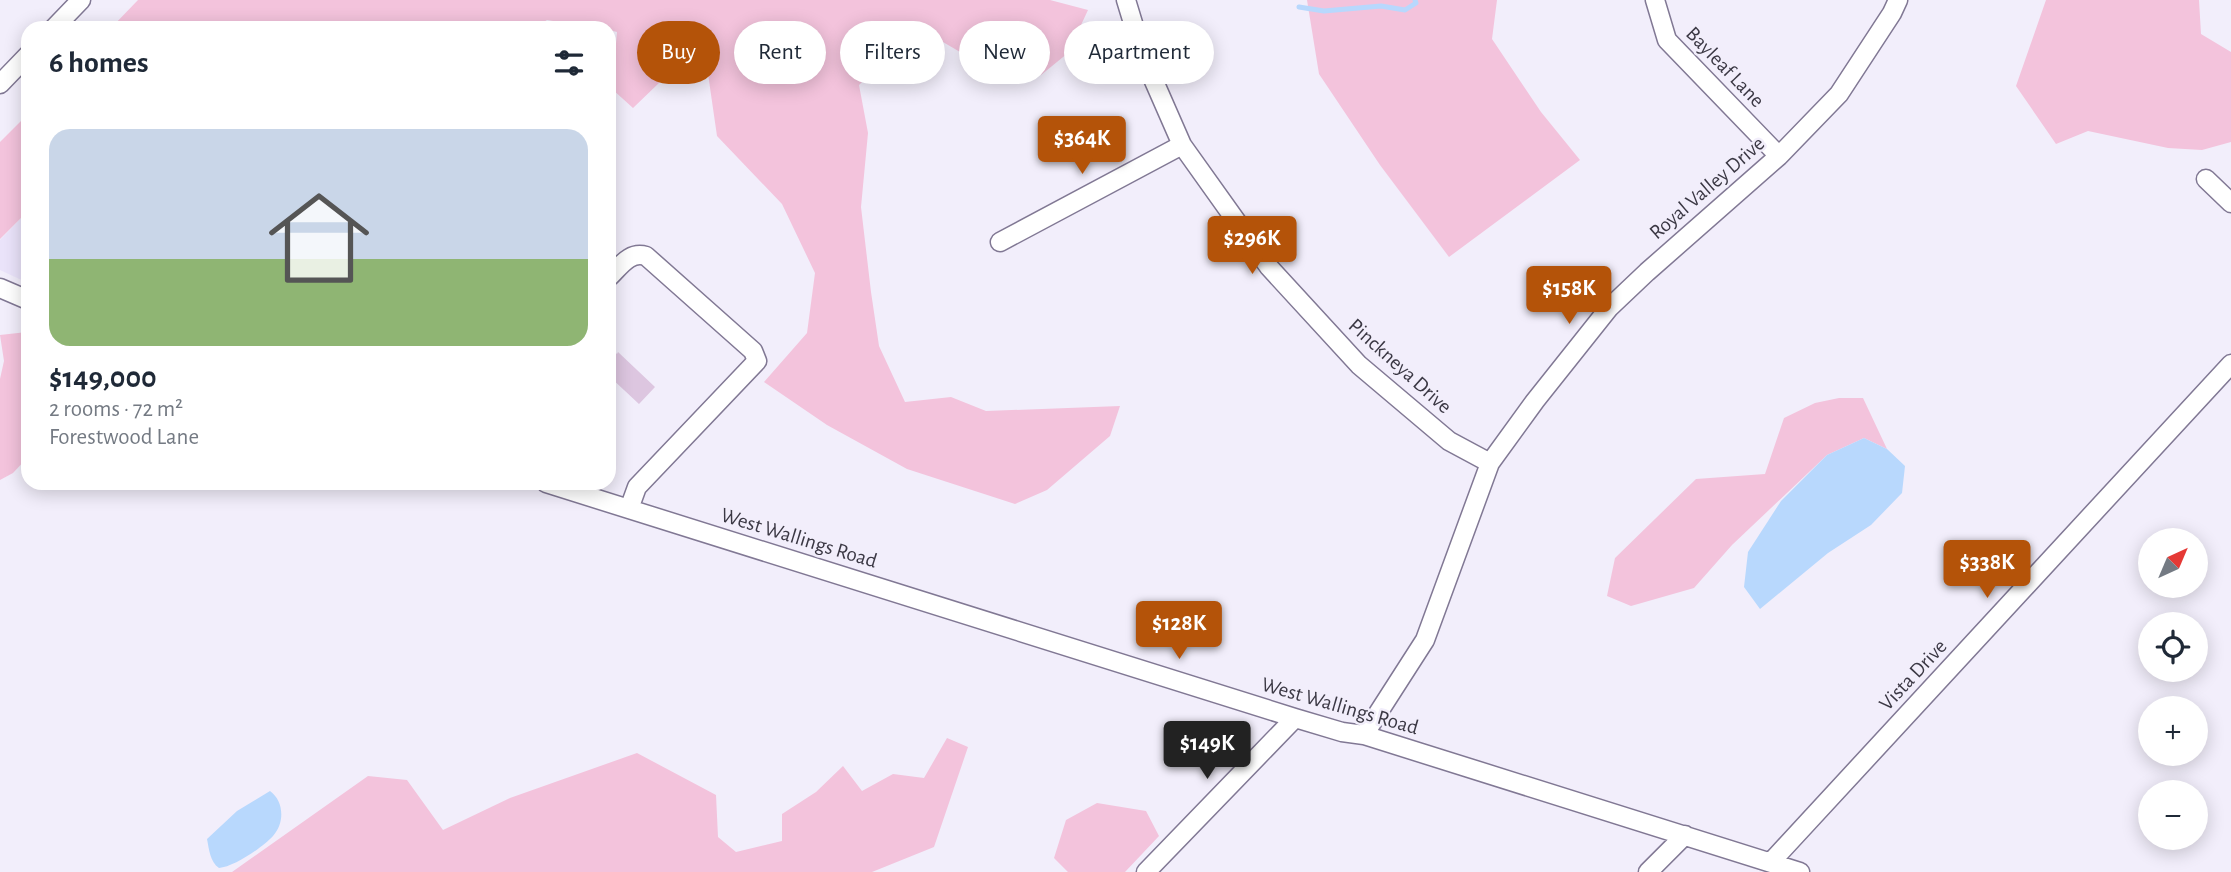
<!DOCTYPE html>
<meta charset="utf-8">
<style>
body{margin:0;font-family:"Alegreya Sans",sans-serif;background:#f6f6f7;color:#1f2937;height:100vh;display:flex;flex-direction:column;font-size:26px;white-space:nowrap}
*{box-sizing:border-box;margin:0}
p{font-size:23px;color:#747a83}
.icon{flex:none;width:38px;height:38px;fill:none;stroke:currentColor;stroke-width:2;stroke-linecap:round;stroke-linejoin:round}
.map{position:relative;flex:1;overflow:hidden}
.drawer{position:absolute;left:21px;top:21px;width:595px;height:469px;display:flex;flex-direction:column;background:#fff;border-radius:21px;box-shadow:0 4px 18px #0003}
.drawer>*{flex:none}
.guide{position:absolute;left:637px;top:21px;width:665px;height:63px;display:flex;gap:14px}
.needle{width:46px;rotate:44deg}
.fabs{position:absolute;left:2138px;top:528px;display:grid;gap:14px}
.fabs a{display:grid;place-items:center;width:70px;height:70px;border-radius:50%;background:#fff;box-shadow:0 4px 18px #0003;font-size:35px}
.price{position:absolute;translate:-50% -60px;padding:0 16px;border-radius:7px;background:#b45309;color:#fff;font-size:23px;line-height:46px;filter:drop-shadow(0 2px 4px #0008)}
.price::after{content:'';position:absolute;left:50%;top:42px;width:21px;height:16px;margin-left:-10px;background:inherit;clip-path:polygon(0 0,100% 0,50% 100%)}
.price.current{background:#222;color:#fff}
ul{padding:0;list-style:none}
li{display:grid;align-content:center;gap:14px;height:371px;padding:0 28px}
li span{display:grid;place-items:center;height:217px;border-radius:21px;color:#555}
li>.icon{margin-inline-start:auto}
span .icon{width:126px;height:126px;fill:#fffc;stroke-width:1}
li b{font-size:30px}
h2{display:flex;justify-content:space-between;align-items:center;height:84px;padding:0 28px;font-size:30px}
.tag{padding:0 24px;border-radius:32px;background:#fff;box-shadow:0 4px 18px #0003;font-size:24px;line-height:63px}
.tag.current{background:#b45309;color:#fff}
.map>svg:first-child{display:block}
.built{fill:#eae3fa}
.green{fill:#f3c3dc}
.water{fill:#b8d8fd}
.lines{fill:none;stroke-linecap:round;stroke-linejoin:round}
.stream{stroke:#b8d8fd;stroke-width:5}
.building{fill:#ddc6e0}
.minor-casing{stroke:#817894;stroke-width:21}
.minor{stroke:#fff;stroke-width:18}
.labels{text-anchor:middle;dominant-baseline:central;stroke-width:5;stroke-linejoin:round;paint-order:stroke}
.street-label{font-size:21px;fill:#3b3844;stroke:#f2eefb}
</style>
<div class="map">
<svg width="2231" height="872" viewBox="0 0 2231 872">
<rect width="100%" height="100%" fill="#f2eefb"/>
<path class="built" d="M28,211V283L0,270V240Z"/>
<path class="green" d="M138,0H1050L1088,10L1068,53L1041,75L1003,80L972,59L931,35L897,48L859,85L868,133L861,207L871,292L879,346L905,402L951,397L986,411L1120,406L1110,436L1047,490L1015,504L907,469L827,425L764,382L807,333L815,273L782,204L717,136L706,60L666,32L660,82L633,108L612,89L617,32L609,30V28H595L547,20L534,28H111Z
M1307,0H1497L1492,39L1541,112L1580,160L1449,257L1380,165L1319,74Z
M2046,0H2199L2201,34L2231,52V142L2202,150L2168,148L2088,131L2056,144L2016,86Z
M28,114V211L0,239V142Z
M27,332L28,457L13,473L0,480V379L4,361L0,335Z
M1839,398H1863L1887,449L1864,438L1827,455L1732,545L1694,588L1631,606L1607,596L1615,558L1696,479L1765,474L1784,418L1815,403Z
M947,738L968,747L934,847L872,872H232L368,776L407,780L443,830L510,798L637,753L716,795L718,837L736,852L782,841V814L816,792L843,766L862,791L893,774L924,778Z
M1097,803L1146,811L1159,836L1125,872H1068L1054,858L1066,820Z"/>
<path class="water" d="M1864,438L1887,449L1905,466L1902,493L1871,525L1828,553L1760,609L1744,587L1748,552L1781,501L1827,455Z
M270,791C284,801 285,823 273,836C263,847 234,867 219,868C210,862 209,849 207,839L237,811Z"/>
<g class="lines">
<path class="stream" d="M1299,7L1324,11L1381,6L1405,10L1416,3L1415,0"/>
</g>
<path class="building" d="M609,339L615,345L612,349L617,354L618,352L655,387L639,404L609,376Z"/>
<g class="lines">
<defs>
<path id="minor" d="M1126,0L1143,56L1182,145L1269,267L1359,365L1449,441L1490,463
M1655,0L1667,40L1779,156
M54,28L81,0
M0,84L28,55
M2206,179L2231,203
M1000,242L1182,145
M609,277C620,267 629,251 646,256L753,351L757,361L637,487L629,509
M0,288L28,300
M546,483L1295,718L1342,732L1364,735L1800,872
M1364,735L1425,640L1490,463L1535,401L1609,308L1647,272L1779,156L1839,94L1892,13L1898,0
M1771,862L2231,364
M1146,872L1295,718
M1648,872L1685,835"/>
</defs>
<use href="#minor" class="minor-casing"/>
<use href="#minor" class="minor"/>
</g>
<g class="labels">
<g class="street-label">
<text transform="translate(1725 67) rotate(46)">Bayleaf Lane</text>
<text transform="translate(1707 188) rotate(-41)">Royal Valley Drive</text>
<text transform="translate(1400 366) rotate(42)">Pinckneya Drive</text>
<text transform="translate(799 538) rotate(17)">West Wallings Road</text>
<text transform="translate(1913 675) rotate(-47)">Vista Drive</text>
<text transform="translate(1340 706) rotate(16)">West Wallings Road</text>
</g>
</g>
</svg>
<div class="fabs">
<a><svg class="needle" viewBox="-14 -14 28 28"><path d="M0-13l5 13h-10z" fill="#e53935"/><path d="M0 13l5-13h-10z" fill="#747a83"/></svg></a>
<a><svg class="icon" aria-label="locate" viewBox="0 0 24 24"><circle cx="12" cy="12" r="6"/><path d="M12 2v4M12 18v4M2 12h4M18 12h4"/></svg></a>
<a>+</a>
<a>−</a>
</div>
<b class="price" style="left:1082px;top:176px">$364K</b>
<b class="price" style="left:1252px;top:276px">$296K</b>
<b class="price" style="left:1569px;top:326px">$158K</b>
<b class="price" style="left:1987px;top:600px">$338K</b>
<b class="price" style="left:1179px;top:661px">$128K</b>
<b class="price current" style="left:1207px;top:781px">$149K</b>
<div class="guide">
<a class="tag current">Buy</a>
<a class="tag">Rent</a>
<a class="tag">Filters</a>
<a class="tag">New</a>
<a class="tag">Apartment</a>
</div>
<section class="drawer">
<h2>6 homes<svg class="icon" aria-label="filters" viewBox="0 0 24 24"><path d="M4 7h16M4 17h16"/><circle cx="9" cy="7" r="2"/><circle cx="15" cy="17" r="2"/></svg></h2>
<ul>
<li><span style="background:linear-gradient(#c9d6e8 60%,#8fb573 0)"><svg class="icon" aria-label="home" viewBox="0 0 24 24"><path d="M3 11l9-7 9 7M6 9v11h12V9"/></svg></span><div><b>$149,000</b><p>2 rooms · 72 m²</p><p>Forestwood Lane</p></div></li>
</ul>
</section>
</div>
